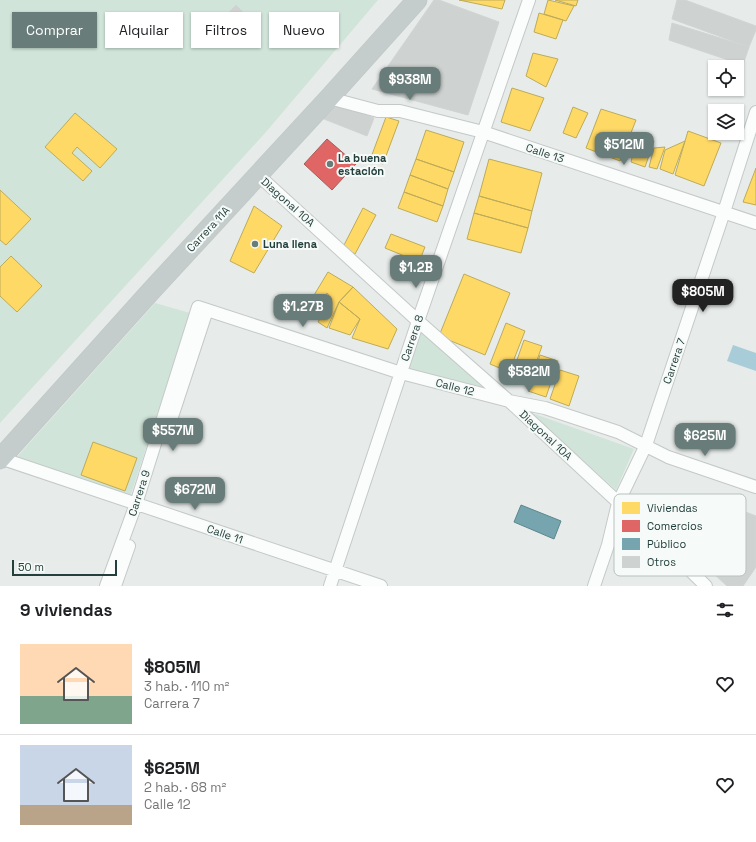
<!DOCTYPE html>
<html lang="es">
<meta charset="utf-8">
<style>
body{margin:0;font-family:"Space Grotesk",sans-serif;background:#f2f2f2;color:#202124;height:100vh;display:flex;flex-direction:column;font-size:15px;white-space:nowrap}
*{box-sizing:border-box;margin:0}
p{font-size:13px;color:#757577}
.icon{flex:none;width:22px;height:22px;fill:none;stroke:currentColor;stroke-width:2;stroke-linecap:round;stroke-linejoin:round}
.map{position:relative;height:586px;overflow:hidden}
.sheet{display:flex;flex-direction:column;background:#fff;flex:1}
.sheet>*{flex:none}
.guide{position:absolute;left:12px;top:12px;width:400px;height:36px;display:flex;gap:8px}
.fabs{position:absolute;left:708px;top:60px;display:grid;gap:8px}
.fabs a{display:grid;place-items:center;width:36px;height:36px;border-radius:0px;background:#fff;box-shadow:0 1px 3px #0004;font-size:20px}
.scale{position:absolute;left:12px;bottom:10px;width:105px;box-sizing:border-box;padding-left:4px;border:2px solid #24403c;border-top:0;font-size:11px;line-height:14px;white-space:nowrap;color:#24403c;-webkit-text-stroke:3px #f6faf8;paint-order:stroke}
.price{position:absolute;translate:-50% -34px;padding:0 9px;border-radius:8px;background:#687c79;color:#fff;font-size:13px;line-height:26px;filter:drop-shadow(0 1px 2px #0008)}
.price::after{content:'';position:absolute;left:50%;top:24px;width:12px;height:9px;margin-left:-6px;background:inherit;clip-path:polygon(0 0,100% 0,50% 100%)}
.price.on{background:#222;color:#fff}
ul{padding:0;list-style:none}
li{display:flex;align-items:center;gap:12px;height:100px;padding:0 20px}
li+li{border-top:1px solid #e0e0e0}
li span{display:grid;place-items:center;flex:none;width:112px;height:80px;border-radius:0px;color:#555}
li>.icon{margin-inline-start:auto}
span .icon{width:48px;height:48px;fill:#fffc;stroke-width:1}
li b{font-size:17px}
h2{display:flex;justify-content:space-between;align-items:center;height:48px;padding:0 20px;font-size:17px}
.tag{padding:0 14px;border-radius:0px;background:#fff;box-shadow:0 1px 3px #0004;font-size:14px;line-height:36px}
.tag.on{background:#687c79;color:#fff}
.map>svg:first-child{display:block}
.green{fill:#d0e4d9}
.water{fill:#a9ccd9}
.homes{fill:#ffd966;stroke:#bdab59}
.shops{fill:#e06666;stroke:#a85b59}
.public{fill:#76a5af;stroke:#5d878c}
.building{fill:#ced3d1;stroke:#d0d5d3}
.lines{fill:none;stroke-linecap:round;stroke-linejoin:round}
.minor-casing{stroke:#c4c9c7;stroke-width:14}
.trunk-casing{stroke:#c2cac9;stroke-width:21}
.minor{stroke:#fbfcfc;stroke-width:12}
.trunk{stroke:#c5cdcc;stroke-width:19}
.poi-dot{fill:#687c79;stroke:#f6faf8;stroke-width:1.5}
.labels{text-anchor:middle;dominant-baseline:central;stroke-width:4;stroke-linejoin:round;paint-order:stroke}
.street-label{font-size:11px;fill:#24403c;stroke:#f6faf8}
.poi-label{font-size:11px;font-weight:bold;fill:#24403c;stroke:#f6faf8;text-anchor:start}
.key{fill:#f6faf8;stroke:#b7c2c0;stroke-width:1}
.key-label{font-size:11px;fill:#24403c}
</style>
<div class="map">
<svg width="756" height="586" viewBox="0 0 756 586">
<rect width="100%" height="100%" fill="#e7ecea"/>
<path class="green" d="M0,0H378L266,132L0,423Z
M155,303L190,313L130,497L15,459Z
M420,331L489,390L408,370Z
M529,412L634,449L616,490Z"/>
<path class="water" d="M733,345L756,353V371L727,361Z"/>
<path class="homes" d="M459,0H505L502,9Z
M548,0L574,6L566,21L544,14Z
M555,0H578L576,6Z
M539,13L563,20L556,39L534,32Z
M533,53L558,59L546,87L526,76Z
M512,88L544,98L530,131L501,122Z
M573,107L588,113L576,138L563,133Z
M601,109L636,120L620,161L586,148Z
M75,113L117,149L100,168L77,147L72,153L92,171L83,181L45,147Z
M386,117L399,121L383,164L370,160Z
M426,130L464,142L454,172L416,159Z
M688,131L721,143L704,186L675,175Z
M637,137L654,141L645,167L631,162Z
M685,141L673,174L660,169L665,150Z
M665,147L657,169L649,167L654,148Z
M416,159L454,172L448,189L410,175Z
M489,159L542,173L532,211L479,196Z
M756,168V205L743,202Z
M410,175L448,189L443,206L404,192Z
M0,190L31,219L6,245L0,240Z
M404,192L443,206L437,222L398,208Z
M479,196L532,211L528,228L474,213Z
M254,206L282,226L254,273L230,261Z
M363,208L376,215L355,254L343,247Z
M474,213L528,228L521,253L467,239Z
M391,234L425,247L419,262L385,248Z
M11,256L42,286L17,312L0,296V267Z
M328,272L353,287L339,302L327,328L318,322L332,299L327,293L313,315L305,310Z
M464,274L510,293L485,355L439,336Z
M353,287L397,329L388,349L352,338L360,319L339,302Z
M339,302L360,319L350,335L329,328Z
M506,323L525,331L509,372L490,364Z
M524,340L542,346L529,383L511,377Z
M540,355L558,361L546,397L528,391Z
M560,370L579,376L569,406L550,399Z
M93,442L137,458L125,491L81,475Z"/>
<path class="shops" d="M327,139L356,164L332,190L304,164Z"/>
<path class="public" d="M521,505L561,521L554,539L514,522Z"/>
<path class="building" d="M434,0H439L499,22L468,115L372,89Z
M677,0H685L756,26V30L749,47L672,19Z
M236,5L249,18L237,30L224,17Z
M672,23L749,47L743,65L669,40Z
M330,101L374,118L367,136L319,117Z
M718,501L756,516V567L743,586H727L689,551Z"/>
<g class="lines">
<defs>
<path id="minor" d="M329,98L378,111H400L483,132L756,223
M258,175L418,321L509,401L662,543L706,586
M168,429L207,310
M0,458L381,586
M106,586L136,504L198,307L401,373L509,401L545,408L618,432L668,457L756,487
M115,586L129,546
M330,586L418,321L529,0
M594,586L608,545L618,503L646,445L724,212L756,112"/>
<path id="trunk" d="M0,459L151,291L329,98L417,0"/>
</defs>
<use href="#minor" class="minor-casing"/>
<use href="#trunk" class="trunk-casing"/>
<use href="#minor" class="minor"/>
<use href="#trunk" class="trunk"/>
</g>
<g class="poi-dot">
<circle cx="330" cy="164" r="4"/>
<circle cx="255" cy="244" r="4"/>
</g>
<g class="labels">
<g class="street-label">
<text transform="translate(545 153) rotate(18)">Calle 13</text>
<text transform="translate(288 202) rotate(42)">Diagonal 10A</text>
<text transform="translate(208 229) rotate(-47)">Carrera 11A</text>
<text transform="translate(412 338) rotate(-71)">Carrera 8</text>
<text transform="translate(674 361) rotate(-71)">Carrera 7</text>
<text transform="translate(455 387) rotate(14)">Calle 12</text>
<text transform="translate(546 435) rotate(43)">Diagonal 10A</text>
<text transform="translate(139 493) rotate(-72)">Carrera 9</text>
<text transform="translate(225 534) rotate(19)">Calle 11</text>
</g>
<g class="poi-label">
<text x="338" y="158">La buena<tspan x="338" dy="13">estación</tspan></text>
<text x="263" y="244">Luna llena</text>
</g>
</g>
<rect x="614" y="494" width="132" height="82" rx="6" class="key"/>
<rect x="622" y="502" width="18" height="12" fill="#ffd966"/>
<rect x="622" y="520" width="18" height="12" fill="#e06666"/>
<rect x="622" y="538" width="18" height="12" fill="#76a5af"/>
<rect x="622" y="556" width="18" height="12" fill="#ced3d1"/>
<g class="key-label">
<text x="647" y="512">Viviendas</text>
<text x="647" y="530">Comercios</text>
<text x="647" y="548">Público</text>
<text x="647" y="566">Otros</text>
</g>
</svg>
<div class="fabs">
<a><svg class="icon" aria-label="locate" viewBox="0 0 24 24"><circle cx="12" cy="12" r="6"/><path d="M12 2v4M12 18v4M2 12h4M18 12h4"/></svg></a>
<a><svg class="icon" aria-label="layers" viewBox="0 0 24 24"><path d="M12 4l9 5-9 5-9-5zM3 14l9 5 9-5"/></svg></a>
</div>
<div class="scale">50 m</div>
<b class="price" style="left:410px;top:101px">$938M</b>
<b class="price" style="left:624px;top:166px">$512M</b>
<b class="price" style="left:416px;top:289px">$1.2B</b>
<b class="price on" style="left:703px;top:313px">$805M</b>
<b class="price" style="left:303px;top:328px">$1.27B</b>
<b class="price" style="left:529px;top:393px">$582M</b>
<b class="price" style="left:173px;top:452px">$557M</b>
<b class="price" style="left:705px;top:457px">$625M</b>
<b class="price" style="left:195px;top:511px">$672M</b>
<div class="guide">
<a class="tag on">Comprar</a>
<a class="tag">Alquilar</a>
<a class="tag">Filtros</a>
<a class="tag">Nuevo</a>
</div>
</div>
<section class="sheet">
<h2>9 viviendas<svg class="icon" aria-label="filters" viewBox="0 0 24 24"><path d="M4 7h16M4 17h16"/><circle cx="9" cy="7" r="2"/><circle cx="15" cy="17" r="2"/></svg></h2>
<ul>
<li><span style="background:linear-gradient(#ffd9b3 65%,#7fa58c 0)"><svg class="icon" aria-label="home" viewBox="0 0 24 24"><path d="M3 11l9-7 9 7M6 9v11h12V9"/></svg></span><div><b>$805M</b><p>3 hab. · 110 m²</p><p>Carrera 7</p></div><svg class="icon" aria-label="heart" viewBox="0 0 24 24"><path d="M12 20l-8-8c-3-5 5-10 8-4 3-6 11-1 8 4z"/></svg></li>
<li><span style="background:linear-gradient(#c9d6e8 75%,#b9a48a 0)"><svg class="icon" aria-label="home" viewBox="0 0 24 24"><path d="M3 11l9-7 9 7M6 9v11h12V9"/></svg></span><div><b>$625M</b><p>2 hab. · 68 m²</p><p>Calle 12</p></div><svg class="icon" aria-label="heart" viewBox="0 0 24 24"><path d="M12 20l-8-8c-3-5 5-10 8-4 3-6 11-1 8 4z"/></svg></li>
</ul>
</section>
